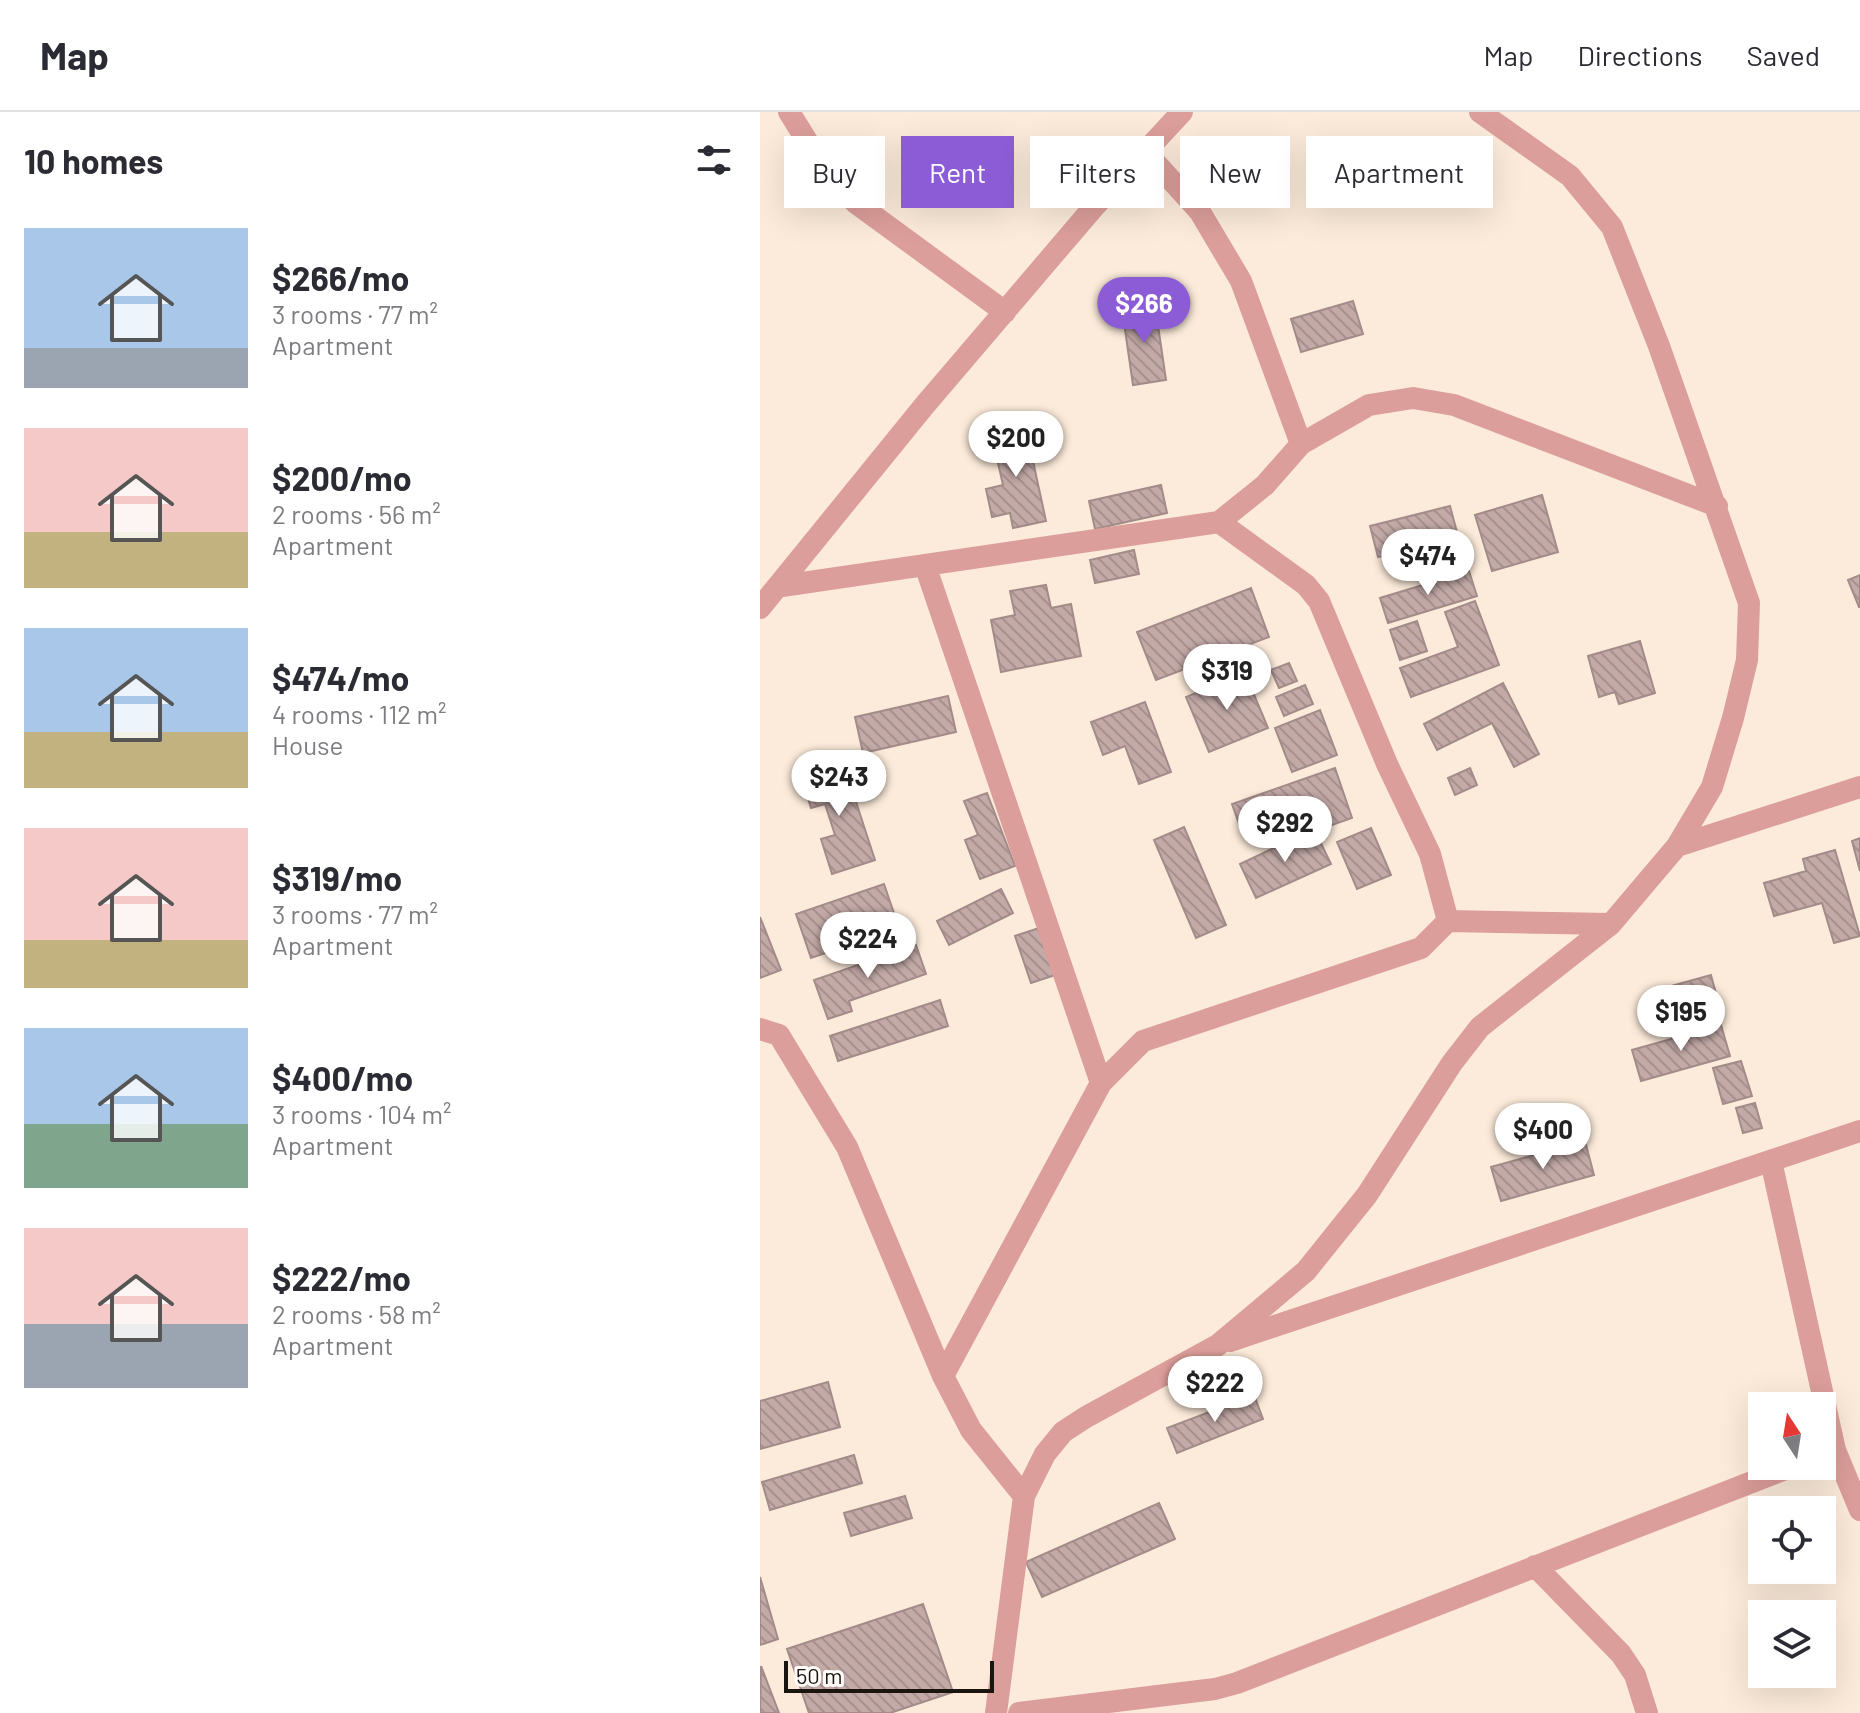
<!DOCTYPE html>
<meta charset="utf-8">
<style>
body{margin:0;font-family:Barlow,sans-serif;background:#f7f7f7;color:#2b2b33;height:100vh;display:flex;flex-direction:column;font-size:30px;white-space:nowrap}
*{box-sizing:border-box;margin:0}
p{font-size:26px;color:#7c7c81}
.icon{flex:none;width:44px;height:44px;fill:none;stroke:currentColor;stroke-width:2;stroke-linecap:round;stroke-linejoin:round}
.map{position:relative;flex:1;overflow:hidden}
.sheet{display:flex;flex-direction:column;background:#fff;width:760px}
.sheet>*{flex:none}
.hud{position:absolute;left:24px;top:24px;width:760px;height:72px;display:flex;gap:16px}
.needle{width:52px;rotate:348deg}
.controls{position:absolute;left:988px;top:1280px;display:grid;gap:16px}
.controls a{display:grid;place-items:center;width:88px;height:88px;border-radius:0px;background:#fff;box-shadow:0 8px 32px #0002;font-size:40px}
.scale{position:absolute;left:24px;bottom:20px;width:210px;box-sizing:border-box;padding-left:8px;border:4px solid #1b150f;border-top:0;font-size:22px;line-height:28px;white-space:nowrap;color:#1b150f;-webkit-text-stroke:6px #fefbf8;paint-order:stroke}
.price{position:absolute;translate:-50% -68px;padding:0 18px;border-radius:28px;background:#fff;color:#222;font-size:26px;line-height:52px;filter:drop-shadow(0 2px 4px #0008)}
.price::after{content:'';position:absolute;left:50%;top:48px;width:24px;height:18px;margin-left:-12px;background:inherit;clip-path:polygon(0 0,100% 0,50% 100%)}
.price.current{background:#8b5cd6;color:#fff}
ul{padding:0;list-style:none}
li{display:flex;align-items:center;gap:24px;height:200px;padding:0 24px}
li span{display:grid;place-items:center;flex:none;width:224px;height:160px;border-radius:0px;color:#555}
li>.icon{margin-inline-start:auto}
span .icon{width:96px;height:96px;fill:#fffc;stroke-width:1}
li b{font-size:34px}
h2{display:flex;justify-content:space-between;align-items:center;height:96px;padding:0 24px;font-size:34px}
.pill{padding:0 28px;border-radius:0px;background:#fff;box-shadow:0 8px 32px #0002;font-size:28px;line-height:72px}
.pill.current{background:#8b5cd6;color:#fff}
header{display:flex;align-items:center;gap:48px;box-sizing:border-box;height:112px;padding:0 40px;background:#fff;border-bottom:2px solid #e1e1e2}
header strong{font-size:38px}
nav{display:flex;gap:44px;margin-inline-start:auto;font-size:28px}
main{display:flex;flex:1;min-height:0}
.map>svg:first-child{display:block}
.building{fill:url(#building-back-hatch);stroke:#a38b89;stroke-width:2}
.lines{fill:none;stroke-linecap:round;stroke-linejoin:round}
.minor{stroke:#dc9e9a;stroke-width:22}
</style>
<header>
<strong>Map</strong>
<nav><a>Map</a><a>Directions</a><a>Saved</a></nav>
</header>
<main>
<section class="sheet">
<h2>10 homes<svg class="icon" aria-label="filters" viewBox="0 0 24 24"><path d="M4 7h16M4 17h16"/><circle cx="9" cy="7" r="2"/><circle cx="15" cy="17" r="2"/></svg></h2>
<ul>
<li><span style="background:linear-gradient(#a9c7e8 75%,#9aa5b1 0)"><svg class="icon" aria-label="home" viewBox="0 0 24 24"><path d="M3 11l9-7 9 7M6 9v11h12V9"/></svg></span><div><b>$266/mo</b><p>3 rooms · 77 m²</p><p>Apartment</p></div></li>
<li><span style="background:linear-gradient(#f6c9c9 65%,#c2b280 0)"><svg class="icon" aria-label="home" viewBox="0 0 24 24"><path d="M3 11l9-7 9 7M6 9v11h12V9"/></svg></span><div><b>$200/mo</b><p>2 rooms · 56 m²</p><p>Apartment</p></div></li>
<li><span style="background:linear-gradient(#a9c7e8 65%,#c2b280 0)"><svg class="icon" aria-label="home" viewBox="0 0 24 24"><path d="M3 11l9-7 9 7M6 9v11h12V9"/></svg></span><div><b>$474/mo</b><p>4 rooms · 112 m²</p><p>House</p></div></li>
<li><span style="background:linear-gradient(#f6c9c9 70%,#c2b280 0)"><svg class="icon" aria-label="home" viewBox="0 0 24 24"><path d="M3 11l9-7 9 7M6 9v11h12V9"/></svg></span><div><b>$319/mo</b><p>3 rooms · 77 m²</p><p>Apartment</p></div></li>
<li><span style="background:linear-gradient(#a9c7e8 60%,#7fa58c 0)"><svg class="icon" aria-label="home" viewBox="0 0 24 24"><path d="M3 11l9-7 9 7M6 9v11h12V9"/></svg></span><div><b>$400/mo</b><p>3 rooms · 104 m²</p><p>Apartment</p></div></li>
<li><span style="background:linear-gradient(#f6c9c9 60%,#9aa5b1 0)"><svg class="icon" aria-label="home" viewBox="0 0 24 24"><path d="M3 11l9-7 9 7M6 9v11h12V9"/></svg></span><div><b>$222/mo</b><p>2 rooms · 58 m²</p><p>Apartment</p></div></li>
</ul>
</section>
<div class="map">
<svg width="1100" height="1601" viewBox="0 0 1100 1601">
<defs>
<pattern id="building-back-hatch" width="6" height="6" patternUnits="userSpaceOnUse" patternTransform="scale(2)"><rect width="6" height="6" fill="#c3aaa7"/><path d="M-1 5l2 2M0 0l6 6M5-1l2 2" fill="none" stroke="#a7918f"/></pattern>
</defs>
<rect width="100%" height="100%" fill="#fcebda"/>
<path class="building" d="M593,189L603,222L541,240L531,207Z
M395,193L406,268L373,273L362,197Z
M265,312L286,409L253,416L250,401L232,405L226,377L243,373L231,320Z
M401,373L407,401L335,417L329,389Z
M782,383L798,440L732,459L715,403Z
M690,394L705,450L666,460L660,435L618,445L610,414Z
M374,438L379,462L335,471L330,448Z
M709,459L717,484L628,511L620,486Z
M1100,463V495H1099L1088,468Z
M286,473L291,496L311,492L321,544L241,560L231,508L255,503L250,479Z
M491,476L509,525L396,568L377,520Z
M715,489L739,553L651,585L640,556L698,535L685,500Z
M657,509L667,539L640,548L630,518Z
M880,529L895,581L859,592L855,580L839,585L828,544Z
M529,551L537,569L519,576L511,558Z
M485,561L508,616L449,640L426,585Z
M743,571L779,642L754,655L732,611L677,638L664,612Z
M545,573L553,592L524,604L516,585Z
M188,584L196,620L103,641L95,605Z
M385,590L411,660L379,672L365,634L343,643L331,610Z
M560,598L577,643L532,660L515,616Z
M83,650L115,748L72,762L61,727L75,723L65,692L51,696L41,663Z
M575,656L592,706L558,718L551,699L483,723L472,692Z
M710,656L717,673L695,683L688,666Z
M227,681L255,754L220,767L205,728L218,723L204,689Z
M424,715L466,813L436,826L394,728Z
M611,716L631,763L597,777L577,730Z
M554,717L571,752L496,786L480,752Z
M1100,726V759L1092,729Z
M1075,738L1100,824L1074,831L1062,791L1014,804L1004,771L1046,759L1043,747Z
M124,772L139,816L51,846L36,802Z
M241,777L253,801L189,833L177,809Z
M0,805L21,858L0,866Z
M282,815L298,862L271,871L255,824Z
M156,833L166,862L89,889L92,899L68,907L54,868Z
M951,863L959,893L894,911L886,881Z
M180,888L188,914L78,949L70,924Z
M961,913L970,944L881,969L872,938Z
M981,949L992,984L963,992L953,956Z
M995,991L1002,1016L983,1021L976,996Z
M825,1029L834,1063L741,1089L731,1055Z
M68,1270L80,1315L0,1337V1289Z
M494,1283L503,1307L417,1341L407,1316Z
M94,1343L102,1371L10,1398L2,1370Z
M145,1384L152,1406L91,1424L84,1401Z
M399,1391L415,1427L282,1485L266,1450Z
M0,1465L18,1527L0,1533Z
M163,1492L193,1580L130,1601H49L27,1537Z
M1,1554L19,1601H0Z"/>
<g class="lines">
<path class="minor" d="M29,0L70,66L96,91L245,200
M384,38L440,100L481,169L541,332
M459,410L546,473L559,489L627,652L670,742L688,809
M165,453L341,971
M22,474L459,410L505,373L541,332L609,293L653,286L694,293L957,394
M0,496L164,294L333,96L422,0
M917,734L1100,675
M0,917L19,923L87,1035L183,1264L211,1318L264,1384
M1011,1049L1075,1338L1100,1398
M470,1229L1100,1019
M183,1264L341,971L383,929L661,836L688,809L851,812
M775,1454L861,1542L875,1563L887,1601
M236,1601L264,1384L285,1342L303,1320L326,1305L458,1233L546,1159L607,1083L692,951L720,915L851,812L917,734L952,675L973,606L987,548L989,491L899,234L852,115L810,64L720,0
M259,1601L455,1577L477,1571L1033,1354"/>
</g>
</svg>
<div class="controls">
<a><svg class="needle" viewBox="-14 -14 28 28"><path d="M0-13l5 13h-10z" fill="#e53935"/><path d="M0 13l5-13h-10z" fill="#7c7c81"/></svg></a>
<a><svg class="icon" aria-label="locate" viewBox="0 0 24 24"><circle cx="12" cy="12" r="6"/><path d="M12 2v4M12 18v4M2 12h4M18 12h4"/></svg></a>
<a><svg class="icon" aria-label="layers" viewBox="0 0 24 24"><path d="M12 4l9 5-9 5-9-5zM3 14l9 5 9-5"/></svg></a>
</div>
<div class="scale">50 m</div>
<b class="price current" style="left:384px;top:233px">$266</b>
<b class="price" style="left:256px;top:367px">$200</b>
<b class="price" style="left:668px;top:485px">$474</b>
<b class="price" style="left:467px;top:600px">$319</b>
<b class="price" style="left:79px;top:706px">$243</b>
<b class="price" style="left:525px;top:752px">$292</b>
<b class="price" style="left:108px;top:868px">$224</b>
<b class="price" style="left:921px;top:941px">$195</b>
<b class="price" style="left:783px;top:1059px">$400</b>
<b class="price" style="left:455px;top:1312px">$222</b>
<div class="hud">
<a class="pill">Buy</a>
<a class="pill current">Rent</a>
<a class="pill">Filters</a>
<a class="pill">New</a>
<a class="pill">Apartment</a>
</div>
</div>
</main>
